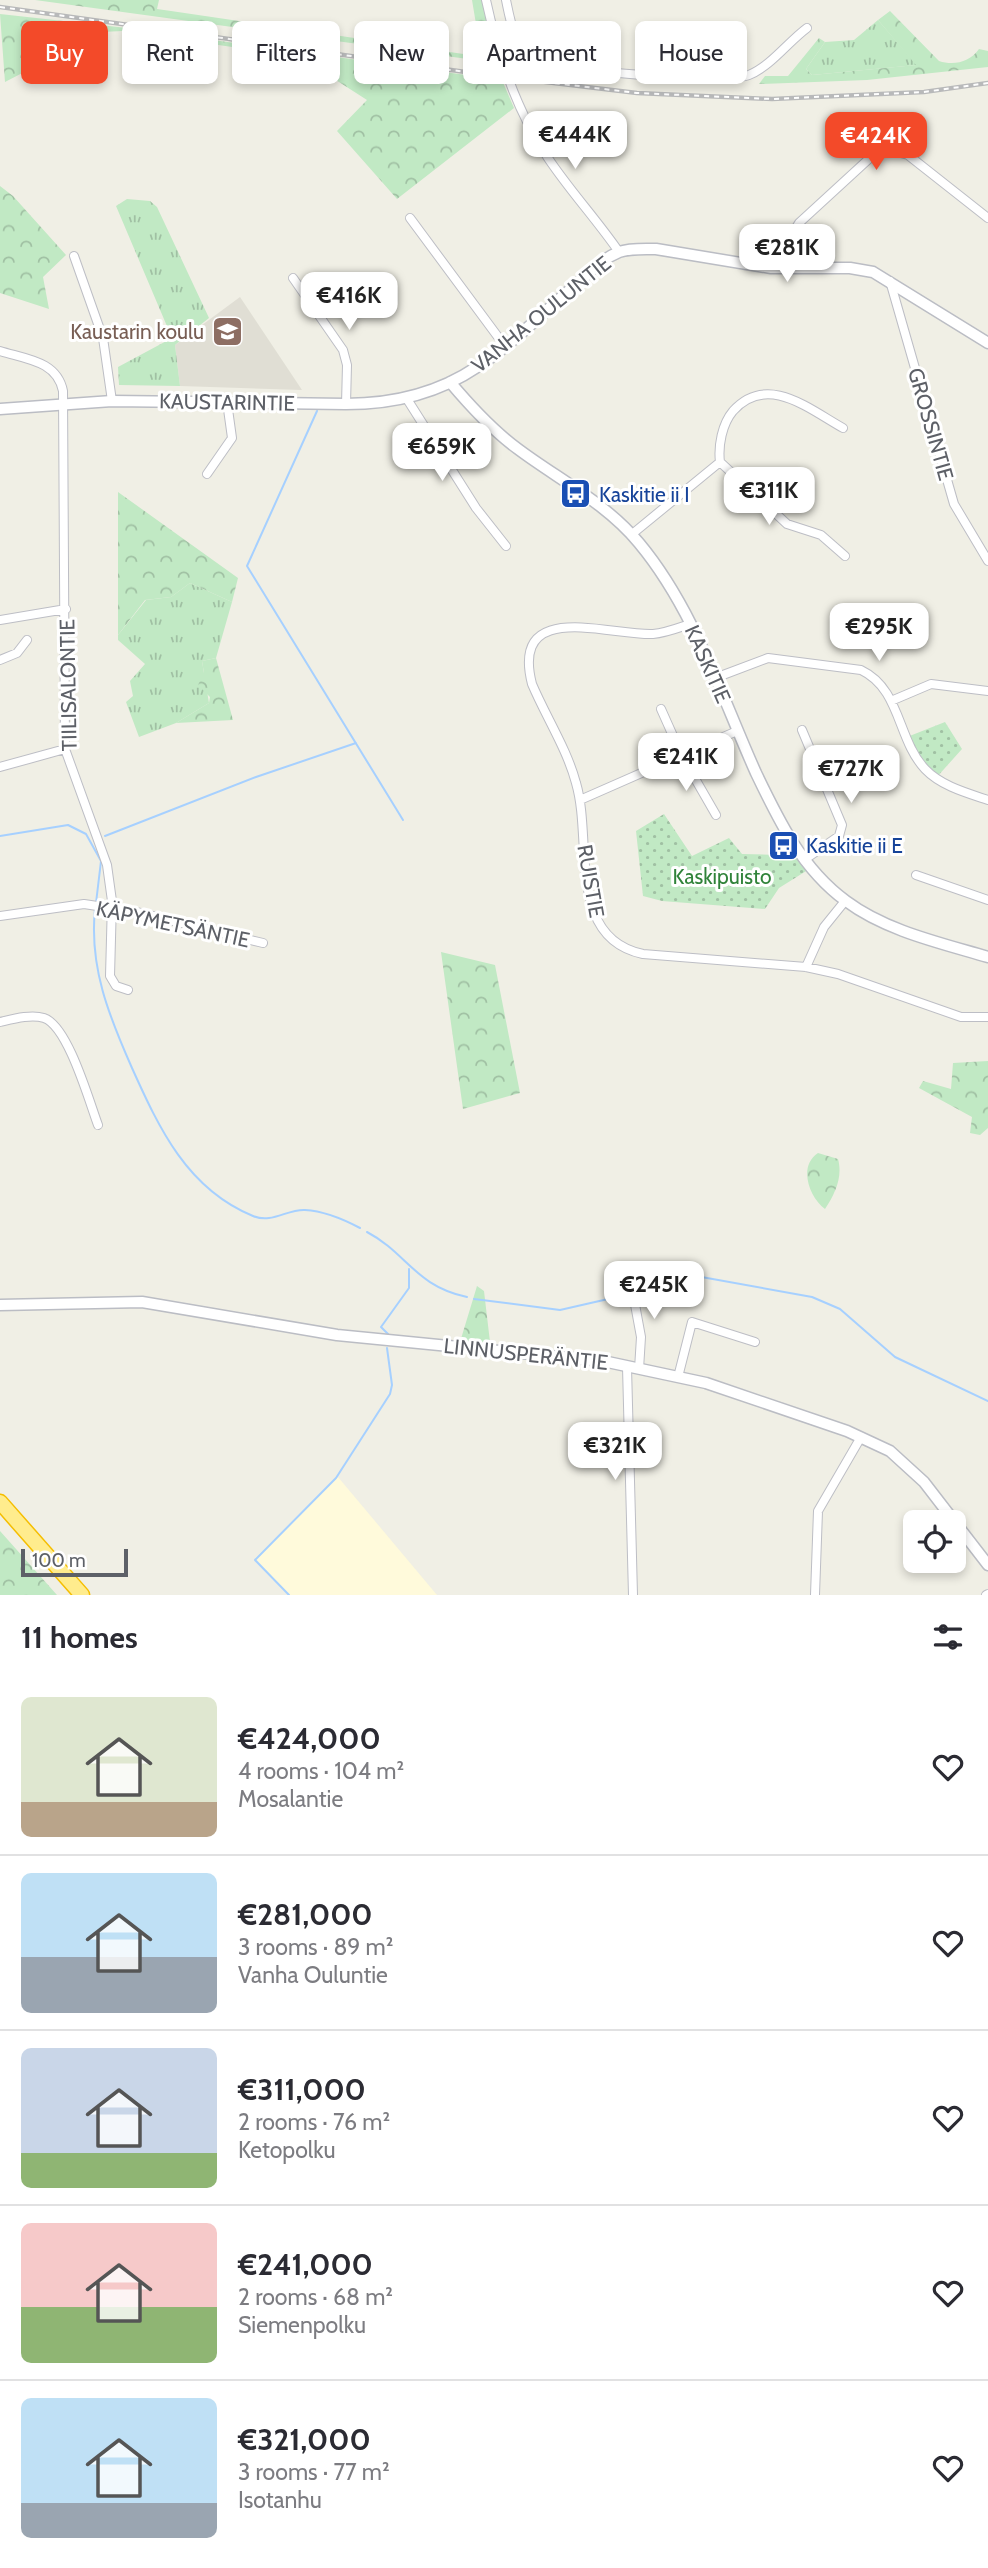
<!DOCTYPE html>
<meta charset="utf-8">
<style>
body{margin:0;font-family:Cabin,sans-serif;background:#f7f7f7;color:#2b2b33;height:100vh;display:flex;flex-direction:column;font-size:26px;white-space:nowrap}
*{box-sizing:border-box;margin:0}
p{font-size:23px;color:#7c7c81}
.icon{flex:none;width:38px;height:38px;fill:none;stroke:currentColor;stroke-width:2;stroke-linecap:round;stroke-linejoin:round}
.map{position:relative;height:1595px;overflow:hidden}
.sheet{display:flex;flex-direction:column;background:#fff;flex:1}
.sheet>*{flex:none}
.top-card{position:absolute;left:21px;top:21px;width:947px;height:63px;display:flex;gap:14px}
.tools{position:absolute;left:903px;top:1510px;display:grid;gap:14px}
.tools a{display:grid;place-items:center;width:63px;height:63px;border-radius:10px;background:#fff;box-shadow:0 4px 10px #0003;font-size:35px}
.scale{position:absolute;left:21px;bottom:18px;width:107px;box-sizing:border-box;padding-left:7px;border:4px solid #5d6067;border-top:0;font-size:19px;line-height:24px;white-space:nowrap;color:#5d6067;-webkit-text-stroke:5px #fff;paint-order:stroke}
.price{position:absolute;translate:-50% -60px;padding:0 16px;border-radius:14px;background:#fff;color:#222;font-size:23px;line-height:46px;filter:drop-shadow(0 2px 4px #0008)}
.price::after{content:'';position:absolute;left:50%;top:42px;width:21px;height:16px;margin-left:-10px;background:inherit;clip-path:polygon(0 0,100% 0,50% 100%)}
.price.on{background:#f34a29;color:#fff}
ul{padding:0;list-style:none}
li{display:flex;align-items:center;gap:21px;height:175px;padding:0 21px}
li+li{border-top:2px solid #e1e1e2}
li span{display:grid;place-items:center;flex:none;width:196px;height:140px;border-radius:10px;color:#555}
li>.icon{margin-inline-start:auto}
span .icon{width:84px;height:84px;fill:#fffc;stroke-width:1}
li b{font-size:30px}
h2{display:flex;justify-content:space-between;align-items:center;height:84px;padding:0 21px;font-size:30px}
.pill{padding:0 24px;border-radius:10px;background:#fff;box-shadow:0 4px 10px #0003;font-size:24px;line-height:63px}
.pill.on{background:#f34a29;color:#fff}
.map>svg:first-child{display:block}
.commercial{fill:#fffadb}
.education{fill:#e0ded4}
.grass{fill:url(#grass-tufts)}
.forest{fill:url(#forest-crowns)}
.park{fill:url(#park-dots)}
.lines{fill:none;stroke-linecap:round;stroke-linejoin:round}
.stream{stroke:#a6d0ff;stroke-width:2}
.street-casing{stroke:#bdbec5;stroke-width:10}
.secondary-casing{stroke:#bbbdc4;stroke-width:13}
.highway-casing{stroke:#f5be00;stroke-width:17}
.street{stroke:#fff;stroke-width:8}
.secondary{stroke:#fff;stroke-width:10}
.highway{stroke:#ffec8d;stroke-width:14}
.rail-casing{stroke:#b8b9ba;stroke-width:4.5}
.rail{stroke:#fff;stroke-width:2;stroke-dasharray:5;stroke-linecap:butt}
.labels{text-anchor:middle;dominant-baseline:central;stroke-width:6;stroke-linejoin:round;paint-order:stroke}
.street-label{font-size:21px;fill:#5d6067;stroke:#fff}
.education-label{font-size:21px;fill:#785e54;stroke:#fff;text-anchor:end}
.transit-label{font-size:21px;fill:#164399;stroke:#fff;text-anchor:start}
.park-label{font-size:21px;fill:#30833a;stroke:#fff}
</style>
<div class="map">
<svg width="988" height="1595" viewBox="0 0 988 1595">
<defs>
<pattern id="grass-tufts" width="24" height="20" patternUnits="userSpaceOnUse" patternTransform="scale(1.75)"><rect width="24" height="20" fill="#c1e9c4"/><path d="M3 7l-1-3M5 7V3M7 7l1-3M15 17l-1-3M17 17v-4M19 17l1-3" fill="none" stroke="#a0c0a3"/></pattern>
<pattern id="forest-crowns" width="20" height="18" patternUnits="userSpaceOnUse" patternTransform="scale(1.75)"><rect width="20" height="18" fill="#c1e9c4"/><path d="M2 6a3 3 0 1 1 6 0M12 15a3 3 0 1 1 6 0" fill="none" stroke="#a0c0a3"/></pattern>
<pattern id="park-dots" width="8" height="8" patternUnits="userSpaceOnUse" patternTransform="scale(1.75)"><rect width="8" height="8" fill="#c1e9c4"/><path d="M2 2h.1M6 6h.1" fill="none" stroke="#a0c0a3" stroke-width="1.8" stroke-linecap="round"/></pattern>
</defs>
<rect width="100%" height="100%" fill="#f0efe5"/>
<path class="commercial" d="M338,1477L437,1595H288L255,1558Z"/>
<path class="education" d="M240,297L302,390L180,386L175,345Z"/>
<path class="grass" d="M878,20L917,65L812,75L806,69L825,42L854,40Z
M127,199L150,201L157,207L209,318L175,345L180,386L119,385L118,367L172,338L116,206Z
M190,583L232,602L216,658L202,661L209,703L176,723L139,737L126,702L133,696L130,681L145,664L118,640V635L146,600L171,597Z"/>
<path class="forest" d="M35,0H159L157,9L171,11L477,56L480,48L472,0H485L497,63Z
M890,11L939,61C954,66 970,62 979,49L988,51V67L867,80L759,84L765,76H788L819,38L825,42L806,69L812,75L916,65L878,20Z
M0,14L127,28L502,80L514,108L397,199L337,131L367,100L300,57L123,31L101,32L5,82Z
M0,186L13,196L66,255L43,277L49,309L0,293Z
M118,492L238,578L232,602L190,583L171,597L145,600L118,635Z
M216,658L233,720L176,723L209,703L210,697L198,685L204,673L202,661Z
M441,952L495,965L520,1093L463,1109Z
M988,1061V1128L980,1135L970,1133L972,1117L919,1088L923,1081L951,1089L953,1063Z
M818,1153L838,1159C843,1177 835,1194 825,1209C809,1197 798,1166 818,1153Z
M477,1286L484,1291L490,1342H460Z
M0,1531L57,1595H0Z"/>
<path class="park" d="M945,722L962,749L936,778L923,767L907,737Z
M664,814L692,856L729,838L742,854L779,855L794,846L811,868L779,888L765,909L662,901L643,896L636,831Z"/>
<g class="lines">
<path class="stream" d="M317,411L247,566L403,820
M0,836L68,825L86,834L101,861L96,903
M105,836L256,777L356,743
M95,909C89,967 109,1016 132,1068C159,1128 187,1189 253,1216C272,1224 287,1209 305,1210C324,1211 343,1219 360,1228
M367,1232C407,1253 415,1286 467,1297
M639,1292L696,1276L812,1297L840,1309L895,1357L988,1401
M474,1299L560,1310L630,1294
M388,1334L381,1327L409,1288V1269
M289,1595L255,1560L336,1478L390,1394L392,1385L387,1348"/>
<defs>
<path id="street" d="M486,0C498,56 516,110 548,158C570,191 597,220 619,252
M506,0C510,19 514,45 531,58C548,71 728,84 749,75C771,66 788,42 807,28
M410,218L504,345
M74,256L103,338L112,401
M785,268L789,239L799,223L872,156L886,149L908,155L988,218
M293,278L343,350L347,365L346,404
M890,281L954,504L988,561
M0,351C26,359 57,361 63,391L65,749L107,865L112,901L110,976L116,986L128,990
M407,399L476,508L506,546
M720,462L787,524L821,535L845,556
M207,474L232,438L227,402
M631,535L720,462C718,446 722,424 733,411C767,373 809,409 843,428
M0,620L66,609
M690,624C678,628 666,633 653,634C610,636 510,598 532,684C546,717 567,749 576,783C593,840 566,938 643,954L806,967L838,974L961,1017H988
M0,660L17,653L27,640
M715,678L768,658L861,670C901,689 897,739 925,769C941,786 967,793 988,800
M891,701L931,684L988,691
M661,709L682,756L716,815
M802,730L842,825L839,836L804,860
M0,767L65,749
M580,800L737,731
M916,875L988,900
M0,916L84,904L137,912L263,943
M806,967L824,927L845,901
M0,1022C13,1019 31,1014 44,1018C68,1026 89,1101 98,1125
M637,1272L634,1299L641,1337L639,1369
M627,1367L633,1595
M678,1377L692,1322L755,1342
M815,1595L818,1511L861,1437
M986,1595L988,1594"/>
<path id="secondary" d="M450,382C471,407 492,430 518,449C558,479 606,503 639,543C694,609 721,695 756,773C779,821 802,869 846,901C886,931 941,943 988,957
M0,409L112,401L346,404C394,404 437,394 477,367C511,345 542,314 572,288C588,275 599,260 619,252C630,248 644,249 656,249L771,268H850L873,272L988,343
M0,1305L142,1302L337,1335L603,1361L706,1383L847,1431L890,1451L924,1482L988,1565"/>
<path id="highway" d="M0,1502L82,1595"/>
</defs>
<use href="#street" class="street-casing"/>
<use href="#secondary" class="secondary-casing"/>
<use href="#highway" class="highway-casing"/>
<use href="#street" class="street"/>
<use href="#secondary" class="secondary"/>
<use href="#highway" class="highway"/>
<defs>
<path id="rail" d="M0,7L487,75L637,93L772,99L924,92L988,83"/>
</defs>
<use href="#rail" class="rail-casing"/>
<use href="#rail" class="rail"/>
</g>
<defs>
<symbol id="school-square" viewBox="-11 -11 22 22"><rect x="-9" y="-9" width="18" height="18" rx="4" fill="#8d6e63" stroke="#fff"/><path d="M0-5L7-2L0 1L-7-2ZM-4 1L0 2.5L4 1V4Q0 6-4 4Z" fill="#fff"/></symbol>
<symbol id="bus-square" viewBox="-11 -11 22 22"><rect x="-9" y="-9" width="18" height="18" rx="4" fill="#1a4fb4" stroke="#fff"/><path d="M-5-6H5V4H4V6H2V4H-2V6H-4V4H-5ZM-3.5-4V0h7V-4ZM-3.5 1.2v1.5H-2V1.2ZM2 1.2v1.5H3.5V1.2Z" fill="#fff"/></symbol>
</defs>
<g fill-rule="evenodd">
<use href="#school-square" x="210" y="314" width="35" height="35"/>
<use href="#bus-square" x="558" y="476" width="35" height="35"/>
<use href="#bus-square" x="766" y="828" width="35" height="35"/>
</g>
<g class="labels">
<g class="street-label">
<text transform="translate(541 314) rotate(-39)">VANHA OULUNTIE</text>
<text transform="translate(227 402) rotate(1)">KAUSTARINTIE</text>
<text transform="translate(931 424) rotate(74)">GROSSINTIE</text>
<text transform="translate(708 664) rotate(66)">KASKITIE</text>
<text transform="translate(68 685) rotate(-91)">TIILISALONTIE</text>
<text transform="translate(591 881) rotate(80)">RUISTIE</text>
<text transform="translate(173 924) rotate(12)">KÄPYMETSÄNTIE</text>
<text transform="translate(526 1354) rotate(6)">LINNUSPERÄNTIE</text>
</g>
<g class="education-label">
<text x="204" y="331">Kaustarin koulu</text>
</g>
<g class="transit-label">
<text x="599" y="494">Kaskitie ii I</text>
<text x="806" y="845">Kaskitie ii E</text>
</g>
<g class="park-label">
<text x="722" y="876">Kaskipuisto</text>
</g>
</g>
</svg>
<div class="tools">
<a><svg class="icon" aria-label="locate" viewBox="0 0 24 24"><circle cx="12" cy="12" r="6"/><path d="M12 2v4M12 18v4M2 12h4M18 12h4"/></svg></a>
</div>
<div class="scale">100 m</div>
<b class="price" style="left:575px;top:171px">€444K</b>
<b class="price on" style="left:876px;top:172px">€424K</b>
<b class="price" style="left:787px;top:284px">€281K</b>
<b class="price" style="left:349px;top:332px">€416K</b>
<b class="price" style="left:442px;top:483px">€659K</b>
<b class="price" style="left:769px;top:527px">€311K</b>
<b class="price" style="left:879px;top:663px">€295K</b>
<b class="price" style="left:686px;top:793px">€241K</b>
<b class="price" style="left:851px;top:805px">€727K</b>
<b class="price" style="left:654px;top:1321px">€245K</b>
<b class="price" style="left:615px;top:1482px">€321K</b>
<div class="top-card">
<a class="pill on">Buy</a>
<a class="pill">Rent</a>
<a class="pill">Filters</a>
<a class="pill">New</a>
<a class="pill">Apartment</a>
<a class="pill">House</a>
</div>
</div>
<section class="sheet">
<h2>11 homes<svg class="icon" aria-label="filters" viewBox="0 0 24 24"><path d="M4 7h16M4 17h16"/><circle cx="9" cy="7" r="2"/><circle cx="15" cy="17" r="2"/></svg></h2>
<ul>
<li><span style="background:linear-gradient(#dfe7d0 75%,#b9a48a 0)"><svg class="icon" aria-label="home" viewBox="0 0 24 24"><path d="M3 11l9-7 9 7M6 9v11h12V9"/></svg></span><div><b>€424,000</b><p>4 rooms · 104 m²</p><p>Mosalantie</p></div><svg class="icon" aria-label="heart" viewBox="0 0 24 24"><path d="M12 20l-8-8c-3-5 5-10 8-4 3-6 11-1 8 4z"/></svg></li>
<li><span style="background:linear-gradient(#bfe0f5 60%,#9aa5b1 0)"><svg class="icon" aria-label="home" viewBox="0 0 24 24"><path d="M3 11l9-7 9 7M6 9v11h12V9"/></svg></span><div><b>€281,000</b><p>3 rooms · 89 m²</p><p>Vanha Ouluntie</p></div><svg class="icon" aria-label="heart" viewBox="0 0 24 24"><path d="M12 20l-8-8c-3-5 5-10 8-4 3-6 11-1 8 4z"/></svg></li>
<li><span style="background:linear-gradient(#c9d6e8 75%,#8fb573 0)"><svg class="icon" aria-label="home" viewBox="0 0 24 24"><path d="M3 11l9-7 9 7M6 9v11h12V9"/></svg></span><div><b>€311,000</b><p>2 rooms · 76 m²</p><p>Ketopolku</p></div><svg class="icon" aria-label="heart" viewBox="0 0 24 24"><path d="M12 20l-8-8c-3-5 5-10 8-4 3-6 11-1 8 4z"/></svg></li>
<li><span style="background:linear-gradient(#f6c9c9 60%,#8fb573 0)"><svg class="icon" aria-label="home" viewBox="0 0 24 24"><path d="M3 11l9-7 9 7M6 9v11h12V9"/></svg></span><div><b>€241,000</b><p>2 rooms · 68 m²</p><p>Siemenpolku</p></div><svg class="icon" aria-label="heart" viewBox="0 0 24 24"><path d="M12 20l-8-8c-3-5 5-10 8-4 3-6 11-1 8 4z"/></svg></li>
<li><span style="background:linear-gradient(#bfe0f5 75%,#9aa5b1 0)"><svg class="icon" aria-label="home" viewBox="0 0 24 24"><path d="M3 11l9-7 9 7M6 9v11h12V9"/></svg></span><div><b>€321,000</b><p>3 rooms · 77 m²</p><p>Isotanhu</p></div><svg class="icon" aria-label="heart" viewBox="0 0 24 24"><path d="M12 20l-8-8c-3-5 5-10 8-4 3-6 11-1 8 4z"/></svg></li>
</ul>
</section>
